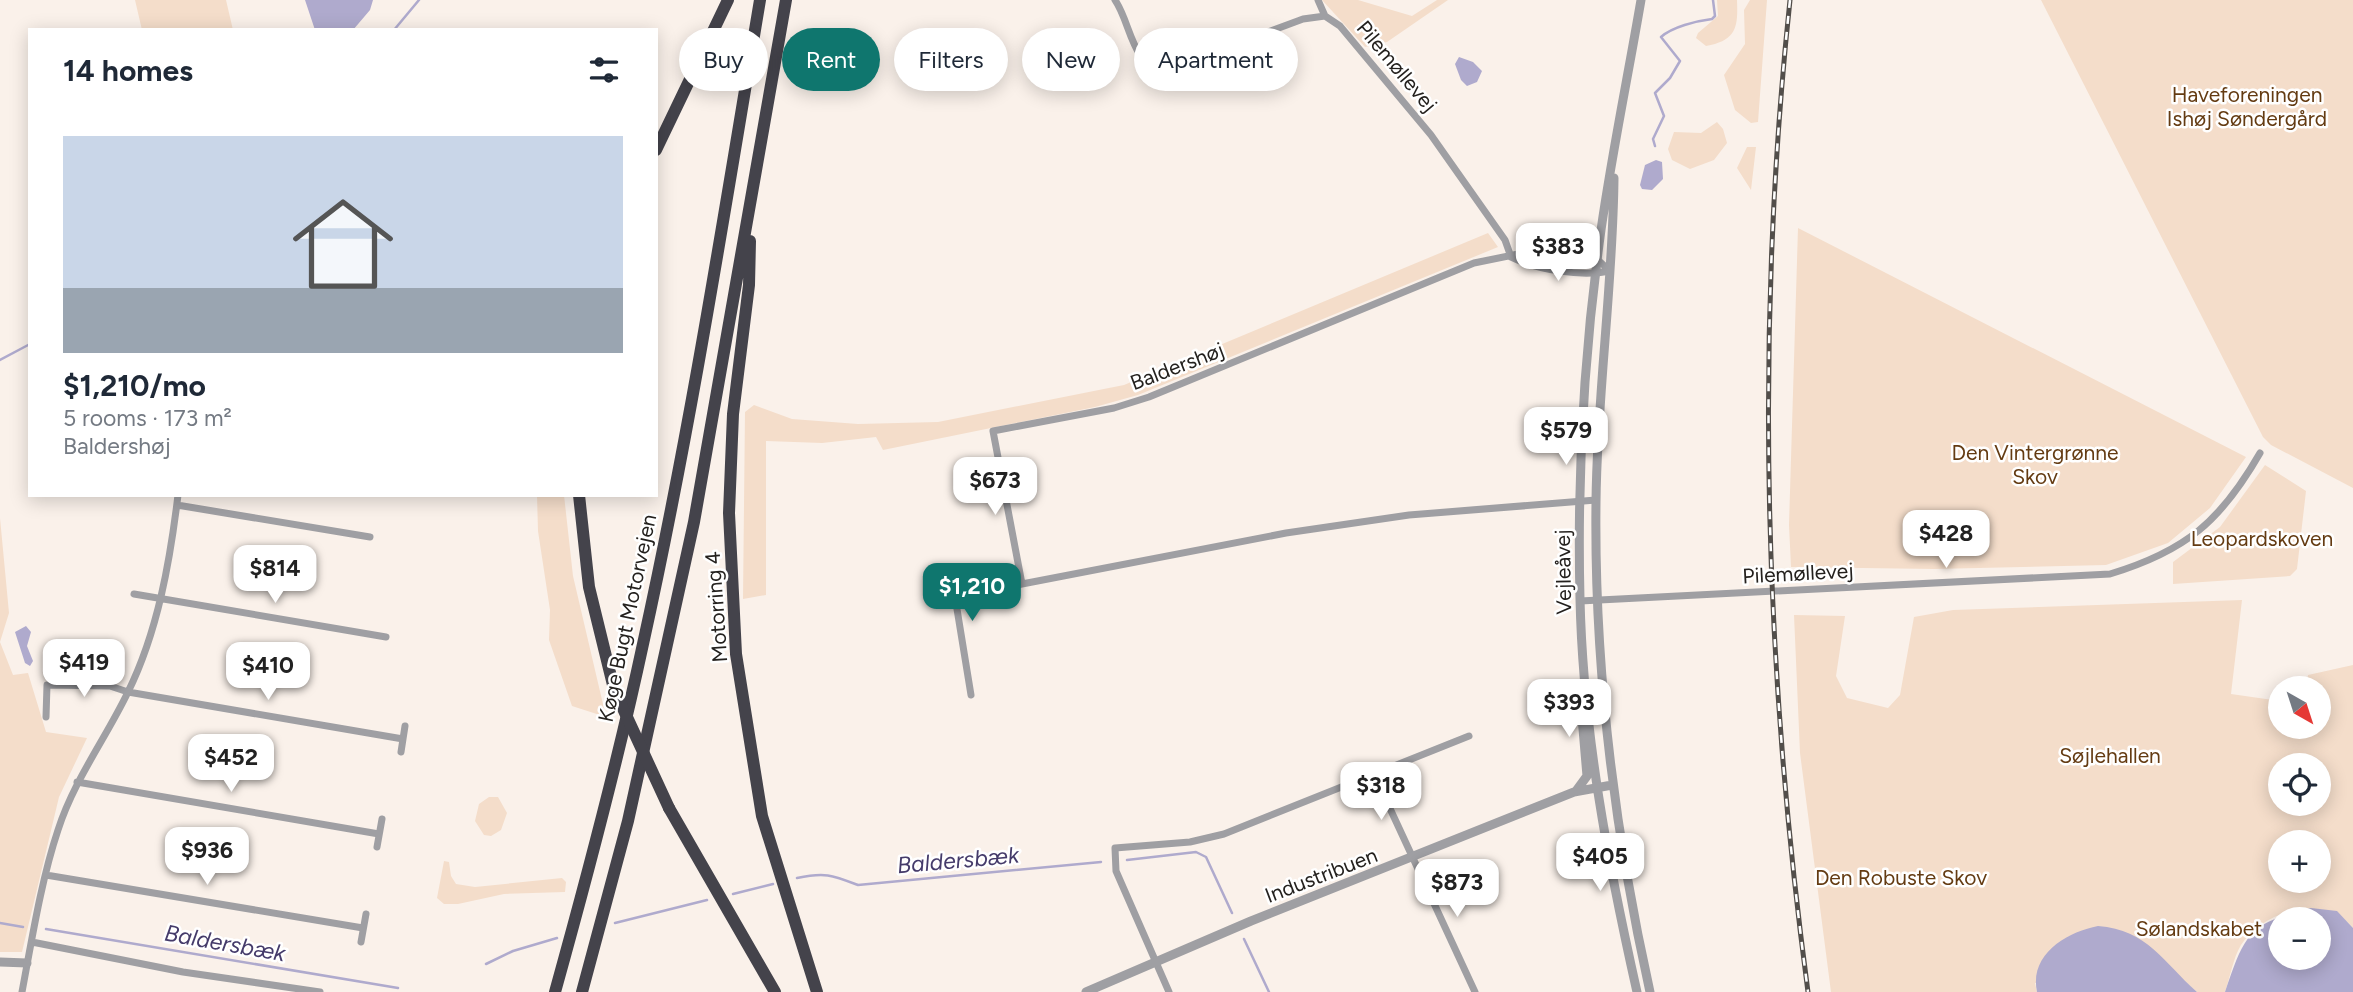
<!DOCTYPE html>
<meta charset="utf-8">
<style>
body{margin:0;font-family:Figtree,sans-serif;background:#f6f6f7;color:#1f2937;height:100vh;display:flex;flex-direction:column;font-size:26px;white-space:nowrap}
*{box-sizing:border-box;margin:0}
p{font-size:23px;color:#747a83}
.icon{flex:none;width:38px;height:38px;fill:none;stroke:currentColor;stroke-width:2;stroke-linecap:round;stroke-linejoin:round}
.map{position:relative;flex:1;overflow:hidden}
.panel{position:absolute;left:28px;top:28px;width:630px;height:469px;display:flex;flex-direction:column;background:#fff;border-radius:0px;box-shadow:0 4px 18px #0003}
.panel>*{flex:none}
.top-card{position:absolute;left:679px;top:28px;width:665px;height:63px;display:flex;gap:14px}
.needle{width:46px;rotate:141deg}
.buttons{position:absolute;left:2268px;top:676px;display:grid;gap:14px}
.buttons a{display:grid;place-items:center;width:63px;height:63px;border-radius:50%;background:#fff;box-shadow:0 4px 18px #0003;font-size:35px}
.price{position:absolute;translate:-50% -60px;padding:0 16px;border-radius:14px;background:#fff;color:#222;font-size:23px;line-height:46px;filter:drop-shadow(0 2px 4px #0008)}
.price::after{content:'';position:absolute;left:50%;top:42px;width:21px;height:16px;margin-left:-10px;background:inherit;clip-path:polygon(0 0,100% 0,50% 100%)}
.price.active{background:#0f766e;color:#fff}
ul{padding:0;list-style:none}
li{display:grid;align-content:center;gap:14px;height:371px;padding:0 35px}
li span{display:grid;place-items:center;height:217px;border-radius:0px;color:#555}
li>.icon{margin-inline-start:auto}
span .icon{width:126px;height:126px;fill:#fffc;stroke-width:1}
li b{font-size:30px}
h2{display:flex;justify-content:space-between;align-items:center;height:84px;padding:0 35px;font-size:30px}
.tag{padding:0 24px;border-radius:32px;background:#fff;box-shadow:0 4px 18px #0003;font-size:24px;line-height:63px}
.tag.active{background:#0f766e;color:#fff}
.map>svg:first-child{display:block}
.green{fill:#f4ddca;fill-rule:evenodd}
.water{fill:#afaacd;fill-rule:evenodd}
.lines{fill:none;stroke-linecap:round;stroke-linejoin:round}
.stream{stroke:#afaacd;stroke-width:2.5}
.minor{stroke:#9f9fa3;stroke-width:7}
.tertiary{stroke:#9f9fa3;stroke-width:9}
.motorway{stroke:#44434b;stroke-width:12}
.rail-casing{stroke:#524e4a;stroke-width:5}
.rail{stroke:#fff;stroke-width:2.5;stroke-dasharray:8;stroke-linecap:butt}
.motorway-bridge{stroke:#44434b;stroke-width:12}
.labels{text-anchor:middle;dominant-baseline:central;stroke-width:5;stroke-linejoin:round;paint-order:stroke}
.street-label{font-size:21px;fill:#24211e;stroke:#fff}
.park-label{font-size:21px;fill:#643b12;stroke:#fff}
.water-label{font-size:23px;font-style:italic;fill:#453b6a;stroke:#fff}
</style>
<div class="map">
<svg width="2353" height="992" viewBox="0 0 2353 992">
<rect width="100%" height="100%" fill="#faf1ea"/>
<path class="green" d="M135,0H226L233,30H142Z
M1322,0H1358L1412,16L1437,0H1448L1387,42L1365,47Z
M1717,0H1737C1738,27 1737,40 1706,46L1696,38L1698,33L1718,16Z
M1750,0H1767L1758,122L1751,123L1735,110L1724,75L1745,44L1744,10Z
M2041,0H2353V488L2271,445L2263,437Z
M1717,122L1723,129L1727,143L1714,160L1690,169L1672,160L1668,149L1674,132L1701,133Z
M1747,147H1756L1751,190L1737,168Z
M1798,228L2246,457L2210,508L2168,543L2106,565L1934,569L1791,567L1789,525Z
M1488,233L1498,247L1138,395L1095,407L883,450L876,437L822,443L766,441V595L743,599L745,412L754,405L792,419L858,424L938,422L1124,385Z
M2265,465L2306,491L2297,569L2290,576L2173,584V562L2220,527Z
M537,495H564L573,576L606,717L572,706L549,640L550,610L538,531Z
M0,518L9,613L0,642Z
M2242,600L2231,694L2280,701V726H2319V688H2306L2308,675L2353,665V928C2326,893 2263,910 2241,945C2233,958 2230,978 2225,992H2197L2179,976L2035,983L2037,992H1831L1800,753L1794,615L1845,616L1836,676L1847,698L1888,708L1900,695L1914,617L1953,610ZM2280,765H2319V803H2280ZM2280,842H2319V880H2280Z
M0,642L13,675L28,673L46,732L87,738L59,797L22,952H0Z
M489,797H498L507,813L501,830L491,836L484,835L475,821L479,804Z
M444,861L449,862L451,876L456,884L475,887L562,878L566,882L565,892L504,894L458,904H444L437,898Z"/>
<path class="water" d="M305,0H373L370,10L353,30H315Z
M1459,57L1473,62L1482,71L1477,82L1467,86L1461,80L1455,64Z
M1656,160L1662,162L1663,179L1652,190L1642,189L1640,185L1645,165Z
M26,626L31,632L27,646L33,661L30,666L25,663L15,632Z
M2311,908L2337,911L2353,928V992H2225C2245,933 2249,923 2311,908ZM2280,919H2319V957H2280Z
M2098,926C2148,930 2163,962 2197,992H2037C2029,954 2067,932 2098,926Z"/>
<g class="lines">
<path class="stream" d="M394,30L419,0
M1655,146L1653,139L1664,116L1655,93L1670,78L1680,61L1661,37C1672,27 1696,21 1712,19L1715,16L1713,0
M0,360L30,344
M1127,860L1196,852L1206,857L1232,913
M797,878C825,872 832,875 858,885L1101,862
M733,894L773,884
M0,923L23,927
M615,923L707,900
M46,929L398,988
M1244,939L1269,992
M486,964L513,951L557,938"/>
<path class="minor" d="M1115,0C1131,23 1131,65 1164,71L1303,19L1325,16L1340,26L1431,135L1505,240L1511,257
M1318,0L1325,16
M1511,257C1538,270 1581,277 1610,271
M1596,500L1409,515L1286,533L1022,584L993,431L1114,408L1149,397L1474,263L1528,252L1598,260L1610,271
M177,505L370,537
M134,594L386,637
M1580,601L2110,574C2186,551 2221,521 2260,453
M971,695L956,603L969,594L1022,584
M46,717L47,685L110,686L128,692L403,739
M401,752L405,726
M1374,774L1475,992
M77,782L379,834
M377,847L382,819
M46,875L363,928
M32,942L183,972L320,992
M361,942L366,914
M22,992C32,939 41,881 58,830C74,780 106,738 128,692C158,631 170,561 178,495
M1169,992L1116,871L1115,848L1190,842L1224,834L1469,736"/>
<path class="tertiary" d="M1614,178C1613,286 1597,394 1596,502C1594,668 1614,830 1650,992
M1576,791L1587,776L1582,717L1584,705
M0,962L27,963
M1086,992L1251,921L1574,792L1612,785
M1637,992C1608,863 1583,732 1580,599C1577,476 1584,352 1601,230C1612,153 1628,76 1641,0"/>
<path class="motorway" d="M656,150L728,0
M750,241L749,285L733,414L729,513L736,654L762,816L817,992
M579,495L589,587L614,689
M669,808L775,992
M555,992C587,877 618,761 643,644C690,431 724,215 760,0
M582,992L628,821L694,522L786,0"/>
<defs>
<path id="rail" d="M1790,0C1755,330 1764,663 1808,992"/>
</defs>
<use href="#rail" class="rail-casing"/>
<use href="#rail" class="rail"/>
<path class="motorway-bridge" d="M614,689L669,808"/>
</g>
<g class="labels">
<g class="street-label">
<text transform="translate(1397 66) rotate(50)">Pilemøllevej</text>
<text transform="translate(1177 366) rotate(-21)">Baldershøj</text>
<text transform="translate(1563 572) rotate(-91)">Vejleåvej</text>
<text transform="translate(1798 573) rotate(-3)">Pilemøllevej</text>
<text transform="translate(716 607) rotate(-94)">Motorring 4</text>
<text transform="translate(627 618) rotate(-78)">Køge Bugt Motorvejen</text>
<text transform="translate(1321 875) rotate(-21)">Industribuen</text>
</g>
<g class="park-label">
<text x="2247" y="94">Haveforeningen<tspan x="2247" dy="24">Ishøj Søndergård</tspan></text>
<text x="2035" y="452">Den Vintergrønne<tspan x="2035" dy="24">Skov</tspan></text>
<text x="2262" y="538">Leopardskoven</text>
<text x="2110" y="755">Søjlehallen</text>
<text x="1901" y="877">Den Robuste Skov</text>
<text x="2199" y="928">Sølandskabet</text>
</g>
<g class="water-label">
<text transform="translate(958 860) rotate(-5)">Baldersbæk</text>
<text transform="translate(225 943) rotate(10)">Baldersbæk</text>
</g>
</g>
</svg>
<div class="buttons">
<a><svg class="needle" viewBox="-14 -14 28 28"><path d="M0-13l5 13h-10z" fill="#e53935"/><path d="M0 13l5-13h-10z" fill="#747a83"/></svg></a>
<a><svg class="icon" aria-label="locate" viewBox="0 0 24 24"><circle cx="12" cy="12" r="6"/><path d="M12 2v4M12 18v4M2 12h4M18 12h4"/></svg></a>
<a>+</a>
<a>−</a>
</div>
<b class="price" style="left:1558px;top:283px">$383</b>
<b class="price" style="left:1566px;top:467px">$579</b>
<b class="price" style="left:995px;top:517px">$673</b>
<b class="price" style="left:1946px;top:570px">$428</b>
<b class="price" style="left:275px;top:605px">$814</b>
<b class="price active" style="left:972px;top:623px">$1,210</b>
<b class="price" style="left:84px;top:699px">$419</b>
<b class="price" style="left:268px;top:702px">$410</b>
<b class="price" style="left:1569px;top:739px">$393</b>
<b class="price" style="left:231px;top:794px">$452</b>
<b class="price" style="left:1381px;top:822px">$318</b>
<b class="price" style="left:207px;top:887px">$936</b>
<b class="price" style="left:1600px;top:893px">$405</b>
<b class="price" style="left:1457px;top:919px">$873</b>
<div class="top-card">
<a class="tag">Buy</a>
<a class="tag active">Rent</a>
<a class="tag">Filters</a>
<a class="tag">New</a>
<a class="tag">Apartment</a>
</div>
<section class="panel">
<h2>14 homes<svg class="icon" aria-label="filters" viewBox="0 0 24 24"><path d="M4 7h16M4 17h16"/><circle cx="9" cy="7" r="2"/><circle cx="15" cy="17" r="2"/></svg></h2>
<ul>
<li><span style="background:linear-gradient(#c9d6e8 70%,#9aa5b1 0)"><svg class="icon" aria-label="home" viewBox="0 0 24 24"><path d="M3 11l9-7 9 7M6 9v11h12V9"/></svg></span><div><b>$1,210/mo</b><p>5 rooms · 173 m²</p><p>Baldershøj</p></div></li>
</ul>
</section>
</div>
